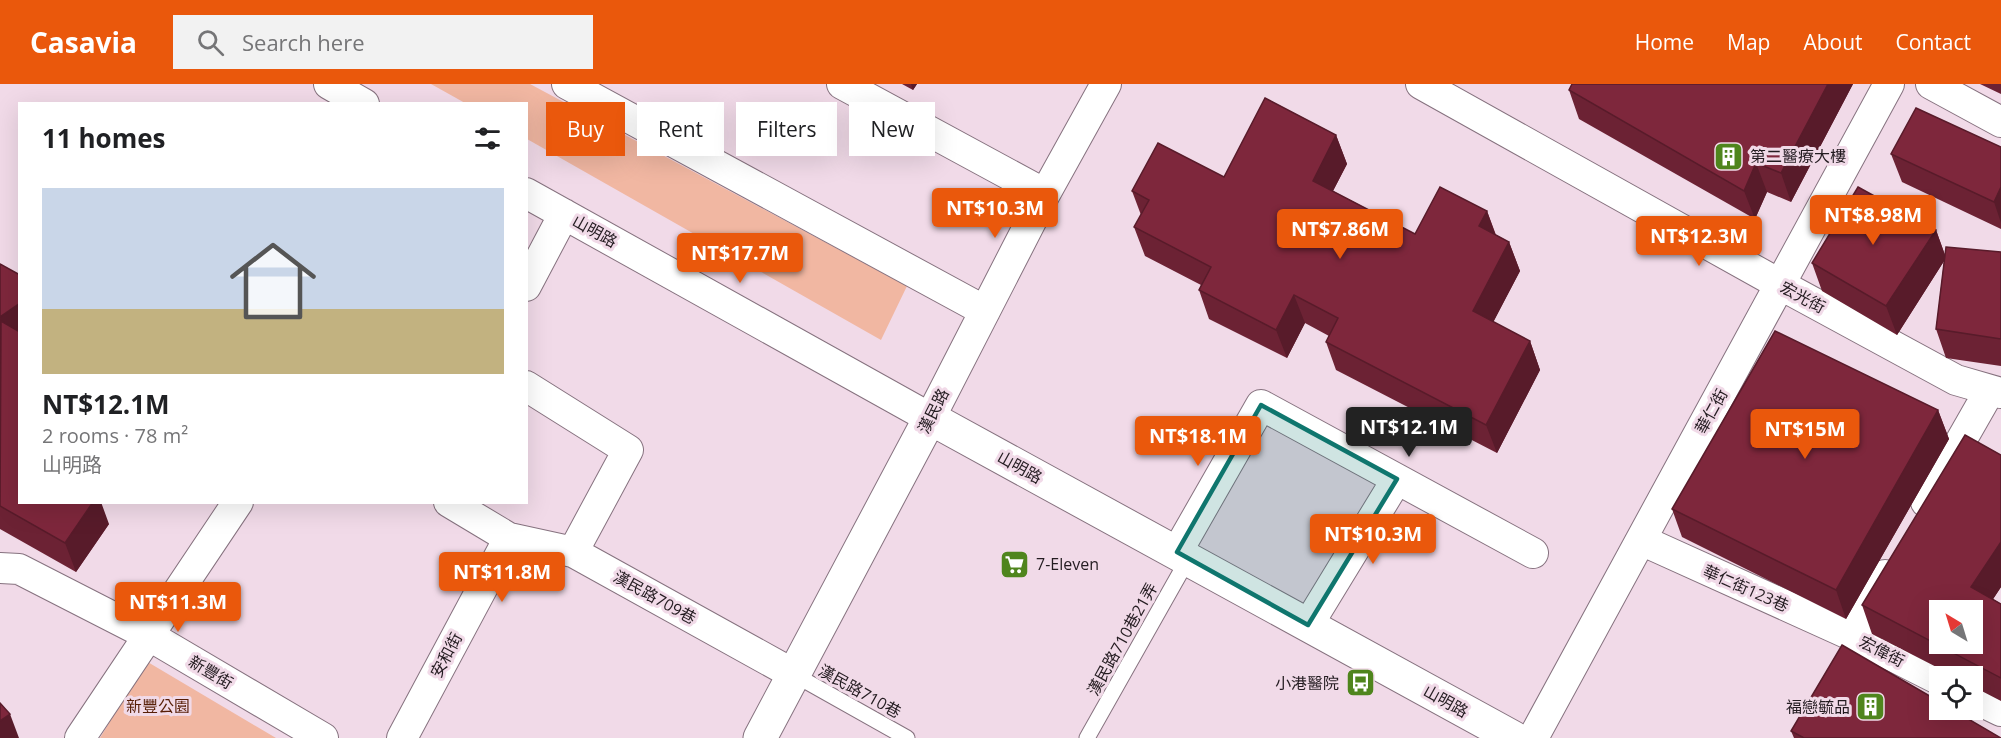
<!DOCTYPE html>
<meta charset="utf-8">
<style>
body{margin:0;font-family:"Open Sans","Noto Sans TC",sans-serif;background:#f2f2f2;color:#202124;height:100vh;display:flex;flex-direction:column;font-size:22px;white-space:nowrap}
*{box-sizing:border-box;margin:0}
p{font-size:20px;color:#757577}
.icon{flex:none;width:33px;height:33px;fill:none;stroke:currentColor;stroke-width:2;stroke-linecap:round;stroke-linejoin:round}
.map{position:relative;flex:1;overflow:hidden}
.panel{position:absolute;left:18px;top:18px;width:510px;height:402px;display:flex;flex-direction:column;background:#fff;border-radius:0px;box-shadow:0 6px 24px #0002}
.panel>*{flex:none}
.guide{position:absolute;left:546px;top:18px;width:570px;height:54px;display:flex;gap:12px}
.needle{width:39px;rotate:322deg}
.tools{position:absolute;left:1929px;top:516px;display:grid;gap:12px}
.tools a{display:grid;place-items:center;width:54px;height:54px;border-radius:0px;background:#fff;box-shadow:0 6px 24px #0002;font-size:30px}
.price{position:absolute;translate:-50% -51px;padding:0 14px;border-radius:6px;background:#ea580c;color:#fff;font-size:20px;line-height:39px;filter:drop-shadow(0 2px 3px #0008)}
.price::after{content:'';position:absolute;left:50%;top:36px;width:18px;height:14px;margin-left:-9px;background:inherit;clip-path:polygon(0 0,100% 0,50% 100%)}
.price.active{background:#222;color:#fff}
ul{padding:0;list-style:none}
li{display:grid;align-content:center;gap:12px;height:318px;padding:0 24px}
li span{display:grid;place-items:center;height:186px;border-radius:0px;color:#555}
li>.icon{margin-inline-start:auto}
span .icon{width:108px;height:108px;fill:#fffc;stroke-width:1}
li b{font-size:26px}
h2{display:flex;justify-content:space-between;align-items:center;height:72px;padding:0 24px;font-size:26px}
.tag{padding:0 21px;border-radius:0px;background:#fff;box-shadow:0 6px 24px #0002;font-size:21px;line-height:54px}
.tag.active{background:#ea580c;color:#fff}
header{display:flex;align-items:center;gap:36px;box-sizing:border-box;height:84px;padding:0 30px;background:#ea580c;color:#fff}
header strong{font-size:28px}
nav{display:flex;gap:33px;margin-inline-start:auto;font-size:21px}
.search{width:420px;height:54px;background:#f2f2f2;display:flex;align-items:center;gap:15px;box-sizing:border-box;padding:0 21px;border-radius:0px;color:#757577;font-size:22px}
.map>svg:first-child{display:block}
.green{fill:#f1b7a2}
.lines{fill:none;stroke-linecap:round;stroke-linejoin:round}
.service-casing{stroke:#86727f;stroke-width:17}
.minor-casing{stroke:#86727f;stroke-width:32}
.tertiary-casing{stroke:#86727f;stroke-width:35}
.service{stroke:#fff;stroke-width:15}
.minor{stroke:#fff;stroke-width:30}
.tertiary{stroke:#fff;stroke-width:33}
.wall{fill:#6c2234}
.shaded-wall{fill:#581b2a}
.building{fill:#7e273c;stroke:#581b2a;stroke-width:1.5;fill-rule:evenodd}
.marked{fill:#0f766e;fill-opacity:0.2;stroke:#0f766e;stroke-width:4.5;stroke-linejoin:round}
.labels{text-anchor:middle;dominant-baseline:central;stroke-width:6;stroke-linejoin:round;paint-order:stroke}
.poi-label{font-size:16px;fill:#241c21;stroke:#f1dae8;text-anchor:start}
.street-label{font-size:16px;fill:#241c21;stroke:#f1dae8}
.park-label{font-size:16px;fill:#571e06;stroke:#f1dae8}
</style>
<header>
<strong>Casavia</strong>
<div class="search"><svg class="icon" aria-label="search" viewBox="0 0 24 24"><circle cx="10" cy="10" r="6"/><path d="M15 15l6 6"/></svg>Search here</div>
<nav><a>Home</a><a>Map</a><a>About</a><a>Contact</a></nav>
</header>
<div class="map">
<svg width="2001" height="654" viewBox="0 0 2001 654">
<rect width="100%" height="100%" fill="#f1dae8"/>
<path class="green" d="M431,0H530L907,202L881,256L527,55L526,20L465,19Z
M146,577L276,654H100Z"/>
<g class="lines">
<defs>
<path id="service" d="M795,591L907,654
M1087,654L1188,475"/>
<path id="minor" d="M329,0L364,20
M567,0L985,227
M842,0L1045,110
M1421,0L1781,201L1956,296L2001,309
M1931,0L2001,38
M526,109L930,334L1045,110L1106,0
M526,202L564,130
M526,302L628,366L573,468
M1926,418L1990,306
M509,454L573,468L795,591
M1641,456L1851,551
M1177,468L1261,321L1533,469
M0,484L19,485L148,551L323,654
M1885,491L1851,551L1940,596
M1308,541L1397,395
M1972,613L2001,627
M80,654L238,418
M402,654L509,454L449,418
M1533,654L1889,0"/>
<path id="tertiary" d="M760,654L930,334L1514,654"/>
</defs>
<use href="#service" class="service-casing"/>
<use href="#minor" class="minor-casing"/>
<use href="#tertiary" class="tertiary-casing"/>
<use href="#service" class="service"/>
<use href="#minor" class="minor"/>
<use href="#tertiary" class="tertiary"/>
</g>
<path class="wall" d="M902,0H917L913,6Z
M1853,0L1791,118L1767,108L1755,135L1579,35L1569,6Z
M1980,0H2001V10Z
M1336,51L1347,80L1333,107L1415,150L1487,127L1496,151L1509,158L1520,187L1493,238L1530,257L1540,286L1497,369L1336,286L1326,258L1329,252L1305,239L1287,274L1209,235L1199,206L1201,201L1145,172L1134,143L1141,131L1132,107L1224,93Z
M2001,63V145L1902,98L1891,70Z
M1936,146L1945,171L2001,168V282L1946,274L1936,245L1944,177L1897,251L1822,207L1812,179Z
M0,180L20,418L109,440L76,488L0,445Z
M1938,326L1949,355L1846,535L1682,453L1672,425Z
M2001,371V503L1993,515L2001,520V617L1972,602V592H1954L1872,550L1862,521Z
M1791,647L2001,654H1794Z"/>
<path class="shaded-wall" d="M911,0H917L913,6Z
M1828,0H1853L1791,118L1781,89Z
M1336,51L1347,80L1323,126L1313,97Z
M1756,79L1767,108L1755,135L1744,107Z
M2001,103V139L1994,118Z
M1487,127L1497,155L1479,142Z
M1936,146L1946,174L1897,251L1886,222Z
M1509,158L1520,187L1484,256L1473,227Z
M1294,211L1305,239L1287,274L1276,246Z
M20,219V256L0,269V233Z
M1530,257L1540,286L1497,369L1486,341Z
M1938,326L1949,355L1846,535L1836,506Z
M93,418H101L109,440L76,488L65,459Z
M2001,458V503L1982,532L1971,503Z
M10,630L19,654H0V637Z"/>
<path class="building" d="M1572,0H1828L1781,89L1756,79L1744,107L1569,6Z
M1265,14L1336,51L1313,97L1415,150L1440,103L1487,127L1479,142L1509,158L1473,227L1530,257L1486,341L1326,258L1338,234L1294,211L1276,246L1199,206L1211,183L1134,143L1149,116L1132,107L1158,59L1224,93Z
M1916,24L2001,63V103L1994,118L1891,70Z
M1858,103L1936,146L1886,222L1812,179Z
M1946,163L2001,168V255L1936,245Z
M0,180L20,191V219L0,233Z
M1,237L20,248V418H93L65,459L0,422Z
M1775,247L1938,326L1836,506L1672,425Z
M1965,351L2001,371V458L1971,503L2001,520V594L1862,521ZM1940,526H1972V560H1940Z
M1842,561L1940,618V626H1953L2001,654H1804L1791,647Z
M0,619L10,630L0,637Z"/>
<path class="marked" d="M1261,321L1397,395L1308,541L1177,468Z"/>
<defs>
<symbol id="building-square" viewBox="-11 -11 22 22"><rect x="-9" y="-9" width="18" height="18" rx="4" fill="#4f851d" stroke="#f1dae8"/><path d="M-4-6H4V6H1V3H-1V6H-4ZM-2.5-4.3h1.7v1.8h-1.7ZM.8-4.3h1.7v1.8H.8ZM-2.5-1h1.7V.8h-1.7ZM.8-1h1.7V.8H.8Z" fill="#fff"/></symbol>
<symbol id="supermarket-square" viewBox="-11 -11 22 22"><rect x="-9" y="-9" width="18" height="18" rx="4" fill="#4f851d" stroke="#f1dae8"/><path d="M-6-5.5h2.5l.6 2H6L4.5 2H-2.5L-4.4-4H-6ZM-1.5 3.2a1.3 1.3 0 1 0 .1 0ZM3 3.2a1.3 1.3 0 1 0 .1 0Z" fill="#fff"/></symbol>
<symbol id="bus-square" viewBox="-11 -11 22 22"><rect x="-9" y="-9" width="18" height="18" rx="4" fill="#4f851d" stroke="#f1dae8"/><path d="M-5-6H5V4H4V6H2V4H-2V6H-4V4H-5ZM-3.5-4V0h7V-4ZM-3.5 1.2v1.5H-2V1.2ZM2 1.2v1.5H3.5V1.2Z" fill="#fff"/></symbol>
</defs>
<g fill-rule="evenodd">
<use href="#building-square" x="1712" y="56" width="33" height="33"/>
<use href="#supermarket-square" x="998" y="464" width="33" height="33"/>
<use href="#bus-square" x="1344" y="582" width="33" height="33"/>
<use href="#building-square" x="1854" y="606" width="33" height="33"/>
</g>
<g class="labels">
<g class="poi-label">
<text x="1750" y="72">第二醫療大樓</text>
<text x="1036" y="480">7-Eleven</text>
<text x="1339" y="599" text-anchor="end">小港醫院</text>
<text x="1850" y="623" text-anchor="end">福戀毓品</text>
</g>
<g class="street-label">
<text transform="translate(595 147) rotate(29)">山明路</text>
<text transform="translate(1803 213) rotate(28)">宏光街</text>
<text transform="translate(933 327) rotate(-63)">漢民路</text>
<text transform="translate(1711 327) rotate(-61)">華仁街</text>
<text transform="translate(1020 383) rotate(29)">山明路</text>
<text transform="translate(1746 504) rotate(24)">華仁街123巷</text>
<text transform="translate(655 513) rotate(29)">漢民路709巷</text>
<text transform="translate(1122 555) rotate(-61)">漢民路710巷21弄</text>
<text transform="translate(1882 567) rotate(27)">宏偉街</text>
<text transform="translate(446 571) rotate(-62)">安和街</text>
<text transform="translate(211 588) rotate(31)">新豐街</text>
<text transform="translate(860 607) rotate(29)">漢民路710巷</text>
<text transform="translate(1446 617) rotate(29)">山明路</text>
</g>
<g class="park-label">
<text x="158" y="622">新豐公園</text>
</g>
</g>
</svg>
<div class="tools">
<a><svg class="needle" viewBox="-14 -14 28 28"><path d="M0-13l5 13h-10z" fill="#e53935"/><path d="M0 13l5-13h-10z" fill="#757577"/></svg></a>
<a><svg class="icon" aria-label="locate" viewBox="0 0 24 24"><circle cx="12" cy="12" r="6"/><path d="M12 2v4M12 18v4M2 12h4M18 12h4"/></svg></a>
</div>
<b class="price" style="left:995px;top:155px">NT$10.3M</b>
<b class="price" style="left:1873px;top:162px">NT$8.98M</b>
<b class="price" style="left:1340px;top:176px">NT$7.86M</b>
<b class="price" style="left:1699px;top:183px">NT$12.3M</b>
<b class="price" style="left:740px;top:200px">NT$17.7M</b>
<b class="price active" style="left:1409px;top:374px">NT$12.1M</b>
<b class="price" style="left:1805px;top:376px">NT$15M</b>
<b class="price" style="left:1198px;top:383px">NT$18.1M</b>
<b class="price" style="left:1373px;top:481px">NT$10.3M</b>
<b class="price" style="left:502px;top:519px">NT$11.8M</b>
<b class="price" style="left:178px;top:549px">NT$11.3M</b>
<div class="guide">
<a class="tag active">Buy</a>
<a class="tag">Rent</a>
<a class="tag">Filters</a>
<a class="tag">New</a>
</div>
<section class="panel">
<h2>11 homes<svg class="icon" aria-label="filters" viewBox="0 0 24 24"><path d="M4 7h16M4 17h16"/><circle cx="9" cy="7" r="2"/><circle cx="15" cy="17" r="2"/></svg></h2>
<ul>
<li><span style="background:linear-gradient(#c9d6e8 65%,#c2b280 0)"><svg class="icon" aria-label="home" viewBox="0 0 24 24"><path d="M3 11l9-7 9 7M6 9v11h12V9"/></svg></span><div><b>NT$12.1M</b><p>2 rooms · 78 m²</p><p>山明路</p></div></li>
</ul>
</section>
</div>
